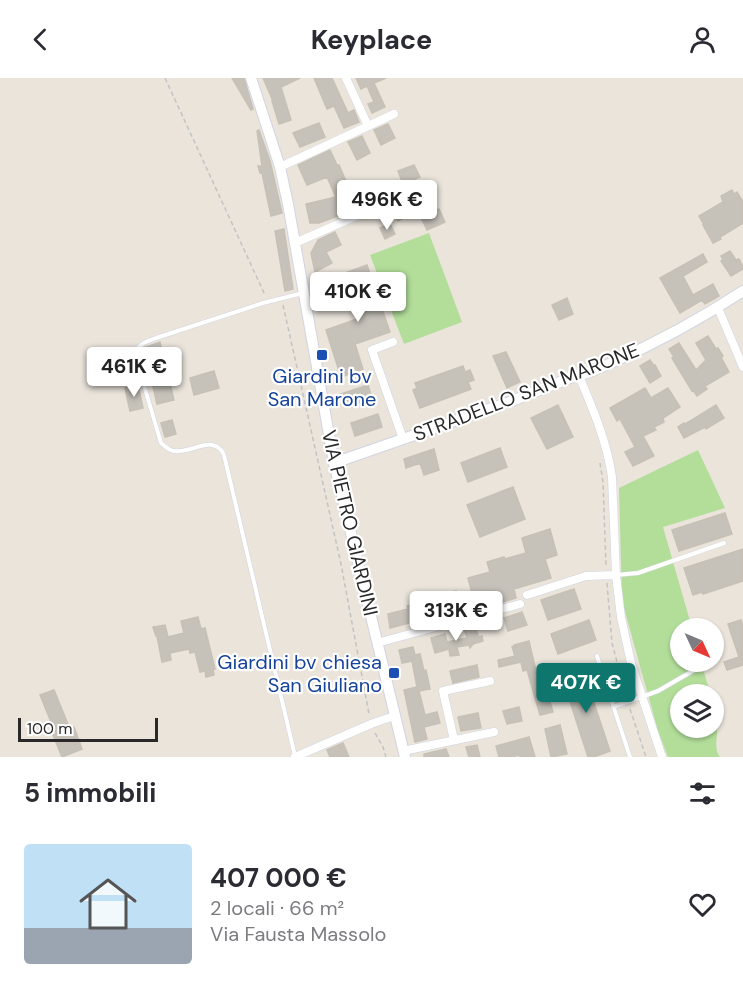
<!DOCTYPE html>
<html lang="it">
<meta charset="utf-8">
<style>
body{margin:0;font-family:"DM Sans",sans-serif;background:#f7f7f7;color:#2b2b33;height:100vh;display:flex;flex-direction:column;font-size:22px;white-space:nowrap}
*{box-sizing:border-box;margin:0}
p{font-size:20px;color:#7c7c81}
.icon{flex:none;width:33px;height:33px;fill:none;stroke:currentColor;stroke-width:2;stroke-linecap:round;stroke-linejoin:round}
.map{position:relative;height:679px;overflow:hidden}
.side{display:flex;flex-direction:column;background:#fff;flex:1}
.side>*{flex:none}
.needle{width:39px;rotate:134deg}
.controls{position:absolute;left:670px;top:540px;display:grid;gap:12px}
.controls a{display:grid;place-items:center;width:54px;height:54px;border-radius:50%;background:#fff;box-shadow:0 2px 4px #0004;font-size:30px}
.scale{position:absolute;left:18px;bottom:15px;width:140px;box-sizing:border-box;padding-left:6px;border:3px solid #292929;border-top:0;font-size:16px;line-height:21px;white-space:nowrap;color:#292929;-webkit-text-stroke:4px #fff;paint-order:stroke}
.price{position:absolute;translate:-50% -51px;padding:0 14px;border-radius:6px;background:#fff;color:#222;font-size:20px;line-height:39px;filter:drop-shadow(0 2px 3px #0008)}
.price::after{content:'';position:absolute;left:50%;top:36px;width:18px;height:14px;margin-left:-9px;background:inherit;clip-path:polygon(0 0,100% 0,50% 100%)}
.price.on{background:#0f766e;color:#fff}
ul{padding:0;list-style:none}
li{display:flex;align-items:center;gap:18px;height:150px;padding:0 24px}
li span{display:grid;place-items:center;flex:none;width:168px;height:120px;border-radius:6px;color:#555}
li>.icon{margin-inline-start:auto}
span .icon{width:72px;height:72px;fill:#fffc;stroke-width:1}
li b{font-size:26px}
h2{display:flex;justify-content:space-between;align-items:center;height:72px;padding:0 24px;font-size:26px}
header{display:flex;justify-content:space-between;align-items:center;height:78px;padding:0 24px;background:#fff;font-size:27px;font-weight:700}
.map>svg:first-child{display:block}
.green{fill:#b2de9a}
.building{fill:#c6c2ba;stroke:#c6c0b5;stroke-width:1.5}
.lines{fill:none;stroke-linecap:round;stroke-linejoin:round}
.lane-casing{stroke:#d1d4e1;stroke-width:5}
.street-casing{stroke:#d1d4e1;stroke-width:9}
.secondary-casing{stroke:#d1d4e1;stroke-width:12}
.path{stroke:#c3c3c3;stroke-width:1.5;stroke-dasharray:4.5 3;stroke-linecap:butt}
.lane{stroke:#fff;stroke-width:4}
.street{stroke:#fff;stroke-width:8}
.secondary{stroke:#fff;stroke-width:10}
.transit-dot{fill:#1a4fb4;stroke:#fff;stroke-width:2}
.labels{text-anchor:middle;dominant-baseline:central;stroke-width:4.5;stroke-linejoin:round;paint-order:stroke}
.transit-label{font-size:20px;fill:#164399;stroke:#fff}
.street-label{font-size:20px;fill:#292929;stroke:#fff}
</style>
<header><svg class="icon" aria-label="back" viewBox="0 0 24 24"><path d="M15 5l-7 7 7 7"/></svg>Keyplace<svg class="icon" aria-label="person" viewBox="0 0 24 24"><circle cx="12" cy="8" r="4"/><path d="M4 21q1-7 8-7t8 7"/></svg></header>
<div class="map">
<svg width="743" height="679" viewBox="0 0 743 679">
<rect width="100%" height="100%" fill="#eae4db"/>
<path class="green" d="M429,155L462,244L404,266L370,177Z
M698,372L725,430L663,449L692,550H681V584H701L709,611L707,616H681V650H714V643C722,654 711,667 720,679H668L658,653L622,523L619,410Z"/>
<path class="building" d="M232,0H244L253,31L251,32Z
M263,0H300L281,9L291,42L279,46L272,23H273Z
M314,0H332L348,35L354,32L359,44L344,50L334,28L327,31Z
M356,0H386L374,5L385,29L372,35L368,26L374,24L367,8L361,11Z
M319,45L325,59L300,69L293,55Z
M388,46L395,60L381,67L374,52Z
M259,52L270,83L282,135L271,138L262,95H260L258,88H262L257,53Z
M362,58L370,75L357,82L348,64Z
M330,72L337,87H339L352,117L350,118L356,131L319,145H310L306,126L336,119L327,99L307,107L298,87Z
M414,87L420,99L403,106L398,93Z
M383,104L389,117L376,123L370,110Z
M732,112L734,116L737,114L743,124V145L720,159L721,161L713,165L703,147H704L699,138L723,124L721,118Z
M426,115L435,133L439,131L445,144L427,152L418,133L398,143L393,133L398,130L397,129Z
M390,146L395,156L385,161L380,150Z
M284,151L293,211L285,213L275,153Z
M335,154L341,167L326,174L332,185L315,194L311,175L318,162Z
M730,173L736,182L739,181L743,189V191L731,198L721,183L723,182L721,178Z
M703,176L707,184L683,198L693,217L713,206L719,218L705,226L702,222L680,235L660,200Z
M367,187L390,254L355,266L363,291L341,299L326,252L360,240L345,195Z
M567,220L573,236L559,242L552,227Z
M708,258L716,271L718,270L723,278L721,279L729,294L705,308L707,311L697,318L693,312L692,313L678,290L672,280L674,279L669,271L679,265L696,292L706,282L696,265Z
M160,264L174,322L157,326L144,270Z
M506,274L520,304L507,310L493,278Z
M650,282L654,288L655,287L661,298L650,305L640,288Z
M463,288L465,294L470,292L474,302L468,304L471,311L420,330L413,312L417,310L415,305Z
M214,293L219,310L194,317L190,300Z
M138,307L143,330L130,333L125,310Z
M368,307L372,320L346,329L341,316Z
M645,310L651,320L668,310L680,329L663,340L664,344L654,349L656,352L643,358L654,378L633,388L625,374L635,369L620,341L617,343L610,330Z
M558,327L573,359L547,371L531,340Z
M716,327L724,340L706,351L705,349L684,360L678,349L684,345L685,346L692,342Z
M378,336L382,349L355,358L351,345Z
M172,342L176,356L165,359L161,345Z
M500,370L507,389L468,404L461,385Z
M434,371L439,392L424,397L420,385L406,390L404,381Z
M513,409L525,441L480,459L467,427Z
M725,435L732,456L679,473L672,452Z
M550,451L557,477L545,481L551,500L514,511L516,520L499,525L498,521L475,527L468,500L490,494L487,484L504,479L505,481L526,475L522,460Z
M743,471V503L703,516L702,514L693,517L684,490Z
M574,511L581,531L548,542L541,522Z
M456,513L461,534L448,537L443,517Z
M429,523L432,539L390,550L388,536L408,531L407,528Z
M522,534L527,547L508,553L504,540Z
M198,539L201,551L205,550L215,591H213L214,597L206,599L205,593L200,594L195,574L190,575L189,571L170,575L171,582L162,584L157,558H156L153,549L165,547L168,559L184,555L181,543Z
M589,542L596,562L558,576L551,556Z
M741,542L743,548V587L727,592L724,584L739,579L728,546Z
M475,548L478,557L477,559L482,558L483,563L473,566L470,570L469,567L457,569L459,577L450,578L449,571L435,575L431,560L445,556L447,564L467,560L464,551Z
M529,563L538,602L543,601L553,634L540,637L527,592L523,593L521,584L499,589L498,582L515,578L512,569L514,568V567Z
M413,569L415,577L420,576L424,593L426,592L430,611L419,613L425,637L437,634L440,645L424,649L427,661L415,664L404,612L417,609L412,583L402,585L399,572Z
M477,587L479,599L453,605L450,593Z
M583,592L610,673L594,679H588L562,599Z
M54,612L70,651L74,649L82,671L62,679L53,657L56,656L40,617Z
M519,629L522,643L507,646L503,633Z
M478,635L481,650L461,653L458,639Z
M560,647L567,676L551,679L545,651Z
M529,659L535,679H520L519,677L511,679H499L496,668Z
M343,665L349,679H330L327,672Z
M477,667L480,679H469L466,669Z
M446,671L449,679H424V676Z"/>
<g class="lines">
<defs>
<path id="lane" d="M616,497L638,495L724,465
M597,578L630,679
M613,629L658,613L703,587L713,584
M295,678L224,377C215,355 190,376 174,373C169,373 165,368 161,365L135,277C137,266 146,264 156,260L263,225L303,215"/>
<path id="street" d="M346,0L368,48
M280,89L394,36
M295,165L406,116
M718,230L743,289
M393,264L372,272L403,361
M579,298C593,331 607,364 612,399L616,497L621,539L631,585L662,679
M527,517L586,498L616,497
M377,565L520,526
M454,662L443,613L490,603
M403,673L494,654
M295,679L371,646L394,638"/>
<path id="secondary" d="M251,0L280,89L288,126L334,385L405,679
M334,385L512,323L570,300C585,297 599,290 613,284C658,264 702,240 743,213"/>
</defs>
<use href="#lane" class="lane-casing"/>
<use href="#street" class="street-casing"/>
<use href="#secondary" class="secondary-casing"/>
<path class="path" d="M165,0L265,217
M283,227L341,486L369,636
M600,385L603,404L606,488
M607,505L612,565L626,618
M630,631L646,679
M375,655L383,669L386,679"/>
<use href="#lane" class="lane"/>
<use href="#street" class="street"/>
<use href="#secondary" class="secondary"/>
</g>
<g class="transit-dot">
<rect x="316" y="271" width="12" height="12" rx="3"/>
<rect x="388" y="589" width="12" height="12" rx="3"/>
</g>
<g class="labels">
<g class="transit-label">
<text x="322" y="298">Giardini bv<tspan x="322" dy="23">San Marone</tspan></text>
<text x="382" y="584" text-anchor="end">Giardini bv chiesa<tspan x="382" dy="23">San Giuliano</tspan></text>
</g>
<g class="street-label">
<text transform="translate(526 314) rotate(-21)">STRADELLO SAN MARONE</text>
<text transform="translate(350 445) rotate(77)">VIA PIETRO GIARDINI</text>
</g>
</g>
</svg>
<div class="controls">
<a><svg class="needle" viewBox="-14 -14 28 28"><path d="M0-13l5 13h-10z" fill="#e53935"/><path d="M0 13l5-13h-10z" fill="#7c7c81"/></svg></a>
<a><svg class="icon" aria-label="layers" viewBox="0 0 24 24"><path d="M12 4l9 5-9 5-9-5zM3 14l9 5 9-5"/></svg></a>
</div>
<div class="scale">100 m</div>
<b class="price" style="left:387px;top:153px">496K €</b>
<b class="price" style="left:358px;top:245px">410K €</b>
<b class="price" style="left:134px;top:320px">461K €</b>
<b class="price" style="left:456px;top:564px">313K €</b>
<b class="price on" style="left:586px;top:636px">407K €</b>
</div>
<section class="side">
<h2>5 immobili<svg class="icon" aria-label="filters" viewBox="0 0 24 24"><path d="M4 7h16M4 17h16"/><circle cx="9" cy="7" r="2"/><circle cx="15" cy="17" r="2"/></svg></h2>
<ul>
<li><span style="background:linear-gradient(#bfe0f5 70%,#9aa5b1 0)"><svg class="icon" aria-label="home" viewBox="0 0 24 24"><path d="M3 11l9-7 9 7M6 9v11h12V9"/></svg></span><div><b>407 000 €</b><p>2 locali · 66 m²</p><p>Via Fausta Massolo</p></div><svg class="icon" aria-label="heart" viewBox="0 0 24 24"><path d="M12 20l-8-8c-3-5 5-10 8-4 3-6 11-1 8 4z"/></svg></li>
</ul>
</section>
